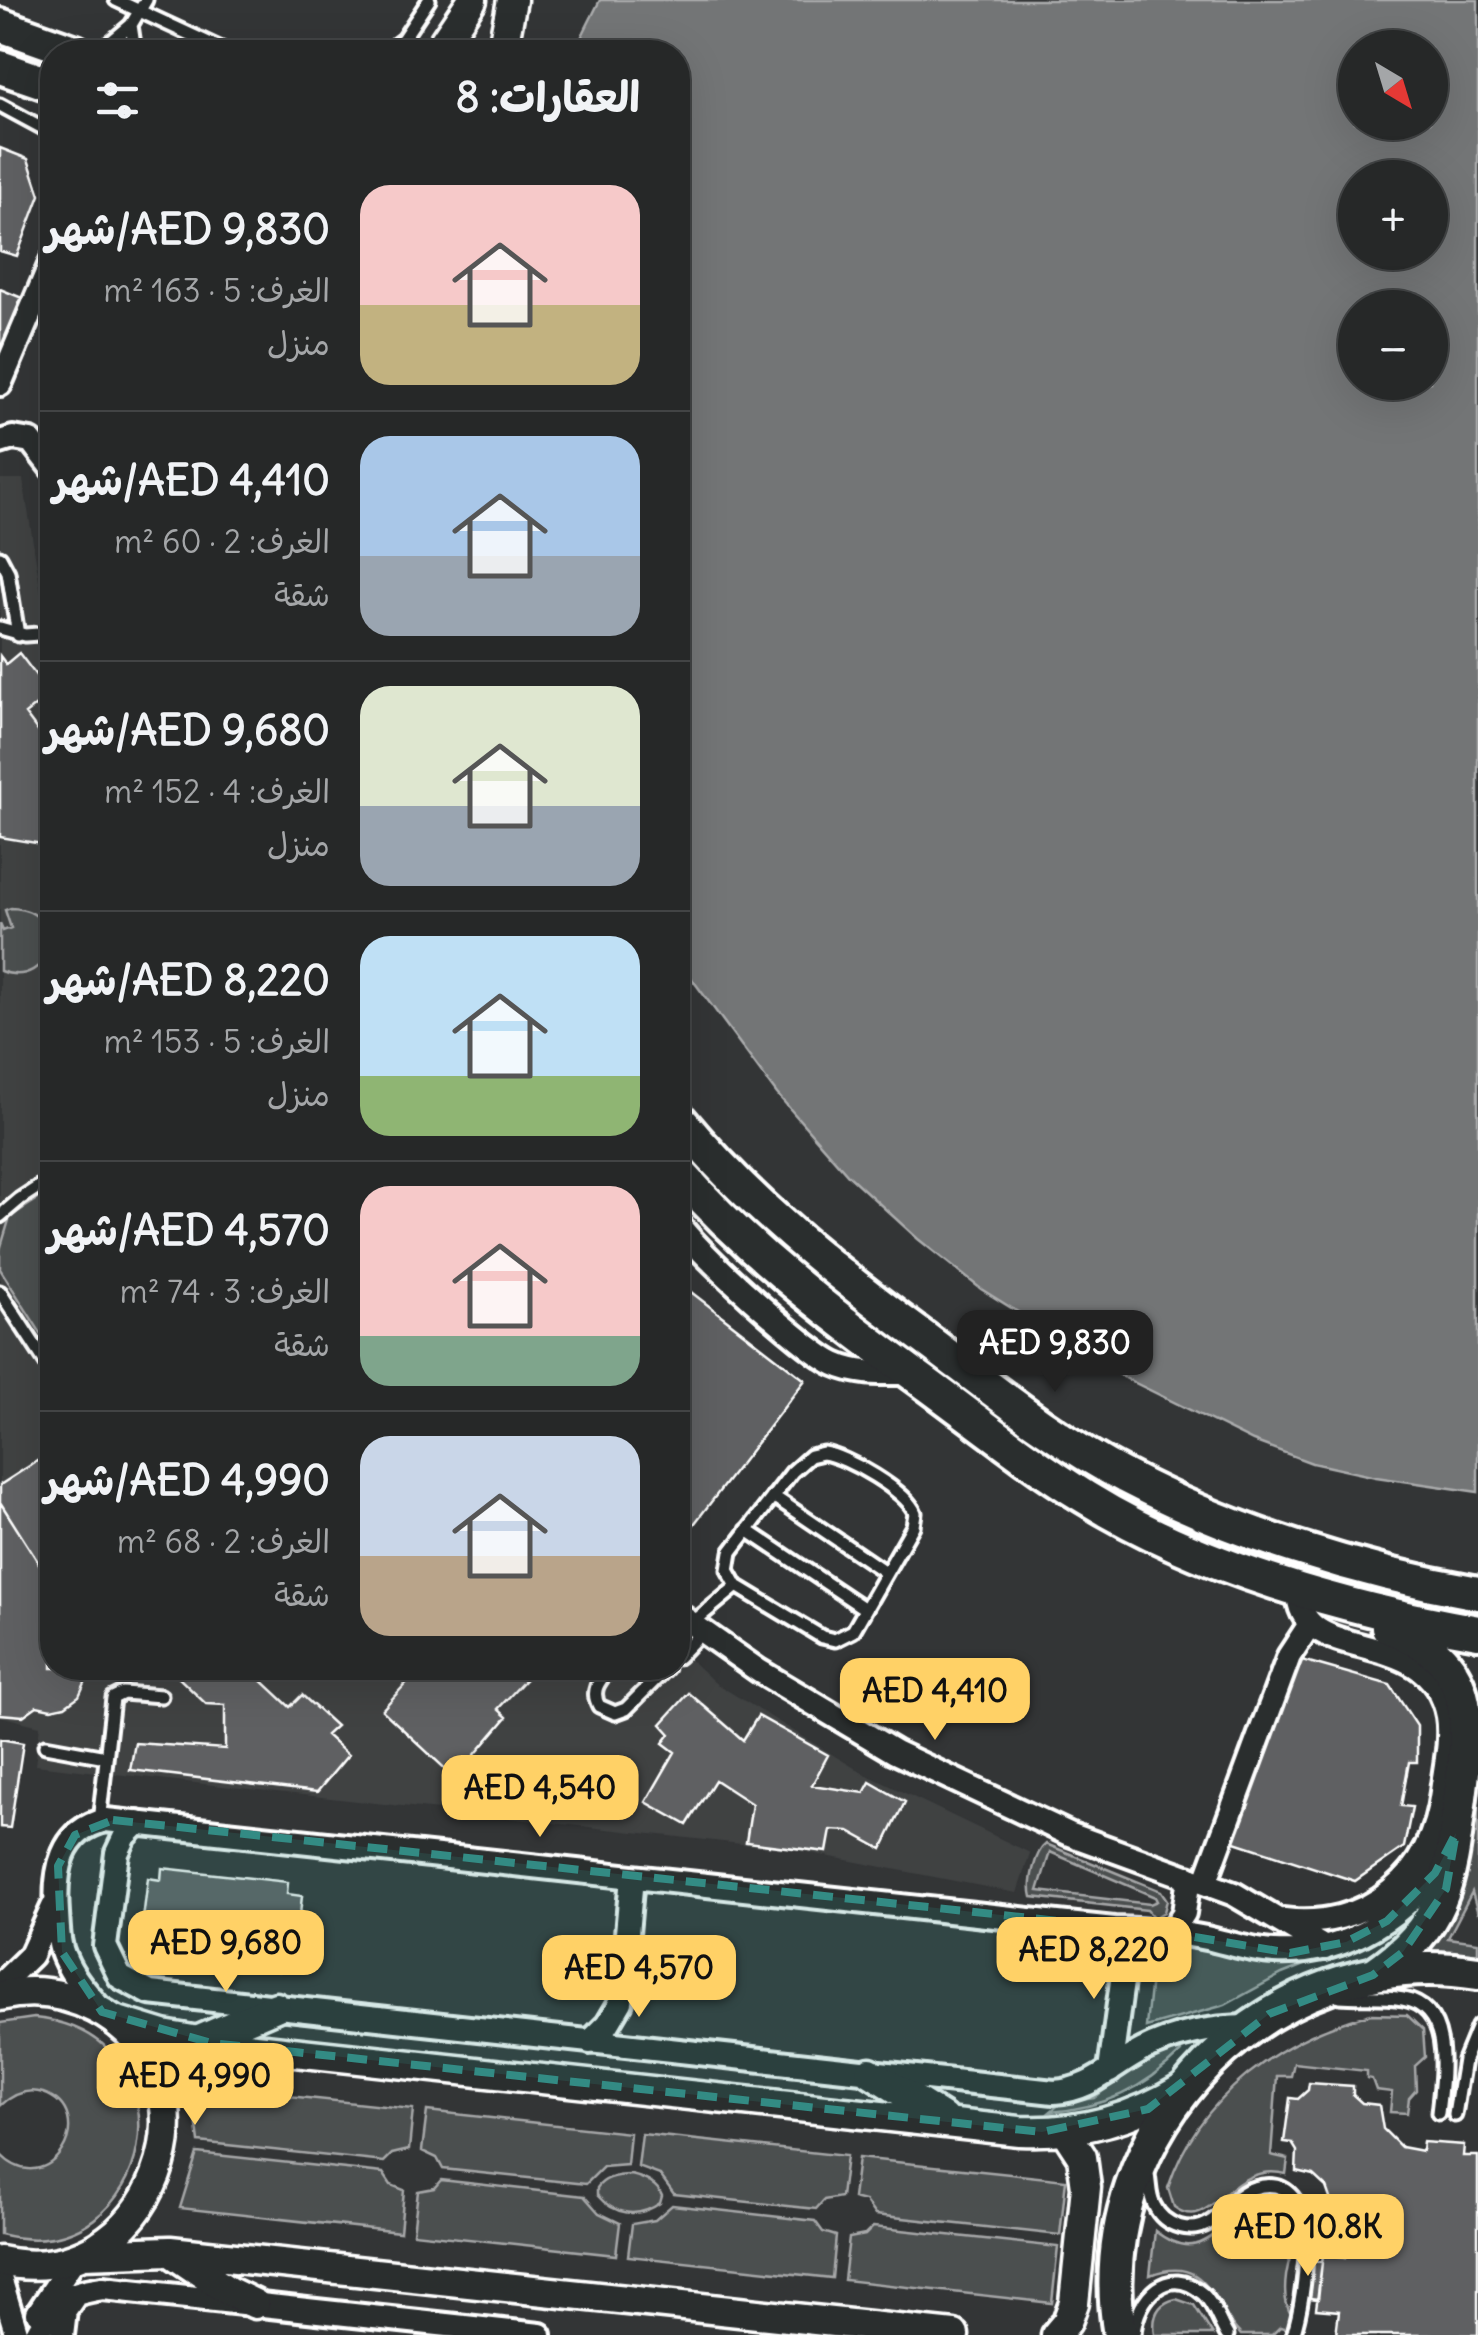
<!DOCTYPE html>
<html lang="ar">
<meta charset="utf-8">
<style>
body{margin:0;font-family:Delius,"Playpen Sans Arabic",sans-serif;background:#323434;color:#f1f3f6;direction:rtl;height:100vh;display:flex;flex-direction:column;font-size:38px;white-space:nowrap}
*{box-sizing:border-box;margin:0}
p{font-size:32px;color:#a4a6a8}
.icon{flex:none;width:55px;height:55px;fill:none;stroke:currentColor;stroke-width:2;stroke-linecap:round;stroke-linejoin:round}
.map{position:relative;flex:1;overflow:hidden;direction:ltr}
.details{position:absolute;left:40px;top:40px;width:650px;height:1640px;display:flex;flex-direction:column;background:#262828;border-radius:40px;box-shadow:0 10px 40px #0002,0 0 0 2px #424445;direction:rtl}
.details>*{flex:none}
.needle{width:65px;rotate:142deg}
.tools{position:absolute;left:1338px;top:30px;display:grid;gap:20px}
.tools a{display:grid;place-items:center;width:110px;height:110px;border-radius:50%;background:#262828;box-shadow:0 10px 40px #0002,0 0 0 2px #424445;font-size:50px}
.price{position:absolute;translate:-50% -85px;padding:0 22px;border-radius:20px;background:#ffd166;color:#111;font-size:32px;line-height:65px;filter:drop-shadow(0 2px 5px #0008)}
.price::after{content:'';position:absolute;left:50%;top:60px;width:30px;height:22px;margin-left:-15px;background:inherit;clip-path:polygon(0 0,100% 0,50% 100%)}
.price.current{background:#222;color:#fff}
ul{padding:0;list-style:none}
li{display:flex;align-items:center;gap:30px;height:250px;padding:0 50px}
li+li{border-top:2px solid #424445}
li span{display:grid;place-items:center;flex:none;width:280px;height:200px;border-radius:30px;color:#555}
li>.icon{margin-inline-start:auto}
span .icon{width:120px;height:120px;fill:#fffc;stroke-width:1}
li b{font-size:42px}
h2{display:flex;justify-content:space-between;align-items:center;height:120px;padding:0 50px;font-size:42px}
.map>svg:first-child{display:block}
.built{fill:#404243}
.green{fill:#4c4f50;stroke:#a6a7a8;stroke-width:2.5;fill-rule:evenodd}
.water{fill:#737576;stroke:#abacad;stroke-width:2.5;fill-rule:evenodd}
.building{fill:#5f6162;stroke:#fff;stroke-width:2.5}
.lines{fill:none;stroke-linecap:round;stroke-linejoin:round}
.service-casing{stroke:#fff;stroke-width:19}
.minor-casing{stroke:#fff;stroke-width:30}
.tertiary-casing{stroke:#fff;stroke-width:35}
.secondary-casing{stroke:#fff;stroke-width:40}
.service{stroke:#2a2d2e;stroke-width:11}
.minor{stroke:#2a2d2e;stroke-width:22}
.tertiary{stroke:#2a2d2e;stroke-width:28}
.secondary{stroke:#2a2d2e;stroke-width:32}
.marked{fill:#338b84;fill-opacity:0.2;stroke:#338b84;stroke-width:8;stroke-dasharray:20 12;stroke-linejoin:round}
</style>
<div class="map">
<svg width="1478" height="2335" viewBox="0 0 1478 2335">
<rect width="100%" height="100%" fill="#333536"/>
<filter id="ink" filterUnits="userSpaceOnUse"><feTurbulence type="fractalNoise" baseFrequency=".01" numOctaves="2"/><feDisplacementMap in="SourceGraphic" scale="20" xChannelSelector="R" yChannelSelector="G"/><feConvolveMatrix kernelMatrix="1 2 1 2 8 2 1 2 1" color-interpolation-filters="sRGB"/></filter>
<g filter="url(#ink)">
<path class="built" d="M0,479H23L52,662V1668H678V1648L715,1683L861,1772L1030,1853L1017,1893L795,1850L35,1765L40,1726L0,1716Z"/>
<path class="green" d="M11,908C71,910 54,991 0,971V924L3,931L11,928L5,910Z
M52,1190V1351L0,1269V1250L10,1217Z
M1478,1783V1914L1472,1892L1448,1938L1478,1942V1954L1429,1950C1458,1901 1473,1840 1478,1783Z
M1046,1844L1161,1891L1167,1900L1164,1912L1154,1918L1147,1910L1032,1897C1028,1883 1035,1852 1046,1844ZM1050,1852L1155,1897L1157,1901L1150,1904L1038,1891Z
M1139,1941L1314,1959L1315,1961L1282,1974L1225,2005L1146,2027L1151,1977L1137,1959Z
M1371,2014L1407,2015L1423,2030L1425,2057L1415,2066L1416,2090L1409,2098L1407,2113L1390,2112L1392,2092L1376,2090L1372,2079L1367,2078V2071L1294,2063L1291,2076H1277L1271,2155L1288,2159L1286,2174C1228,2160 1212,2236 1174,2207L1168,2188C1198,2096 1281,2037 1371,2014Z
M34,2018C201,2034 154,2274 0,2234V2154C49,2205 102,2113 43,2093C27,2088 12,2095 0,2106V2023Z
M1180,2048L1181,2052C1144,2089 1103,2108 1050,2112L1061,2103L1094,2098L1137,2064Z
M192,2086L413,2109L409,2150L392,2154L384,2162L199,2142Z
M427,2111L630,2133L627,2165L603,2167L586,2184L443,2169L437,2158L422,2151Z
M642,2134L846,2156L841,2197L824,2200L816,2209L674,2194L660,2175L638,2167Z
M197,2153L383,2173L391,2185L404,2190L400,2232L180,2208Z
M858,2158L1066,2180L1060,2235L875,2215L865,2201L853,2198Z
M631,2175C644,2178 657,2183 662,2196L660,2203C638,2219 614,2215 597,2195V2188C604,2177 618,2175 631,2175Z
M441,2180L584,2196L599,2213L620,2223L616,2255L413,2233L418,2191L434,2188Z
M1264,2201C1280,2202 1289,2210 1294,2226L1299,2225L1302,2237C1286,2252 1279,2298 1292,2316L1288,2329L1280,2327L1272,2335H1241C1211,2305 1209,2253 1150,2275L1155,2231C1208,2273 1222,2210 1264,2201Z
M672,2205L815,2221L823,2232L836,2236L832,2278L628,2256L632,2224L655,2220Z
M873,2227L1058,2247L1052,2303L844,2280L849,2238L865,2235Z
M1176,2299L1194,2305L1213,2335H1155C1152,2317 1157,2303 1176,2299Z"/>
<path class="water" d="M600,0H1478V1492L1376,1477L1312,1463L1253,1441L1117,1374L981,1289L918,1239L848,1175L777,1094L678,960V52H574ZM1355,48H1430V122H1355ZM1355,178H1430V252H1355ZM1355,308H1430V382H1355Z"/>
<path class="building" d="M0,148L28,159L40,195L17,256L0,251Z
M0,289L27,300L0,366Z
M19,653L50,694L25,714L52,750V896L41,893L48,845L0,837V656L6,664Z
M678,1282L805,1380L688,1532L678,1524Z
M48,1454L52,1460V1584L0,1502V1485Z
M0,1502L52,1584V1668H97L89,1674L79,1696L65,1706L51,1709L37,1706L23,1716L0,1714Z
M1295,1658L1390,1685L1417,1726V1762H1409L1401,1806L1412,1807L1404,1847L1355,1881L1232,1841Z
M188,1668H268L259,1678L290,1707L302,1695L336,1726L326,1735L348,1755L317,1792L130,1770L135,1743L225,1749V1705L206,1704L179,1678Z
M464,1668H536L498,1709L507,1717L455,1778L382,1710L419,1669L437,1685L452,1669L458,1675Z
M689,1693L743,1740L758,1716L828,1755L812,1785L864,1793L870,1782L905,1802L882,1849L849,1831L831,1830L827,1852L746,1842L752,1804L715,1780L687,1825L646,1802L675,1752L663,1743L670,1734L661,1724Z
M0,1739L23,1743L10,1828L0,1827Z
M162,1868L288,1882L287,1894L302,1896L295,1961L280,1960L279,1971L230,1965L232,1949L204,1945L202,1962L152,1956L153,1945L140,1944L148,1878L161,1880Z
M1309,2083L1353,2086V2095L1362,2103L1379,2105L1383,2129L1401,2147L1422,2151L1423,2142L1464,2145L1463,2156H1478V2335H1336L1339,2311L1316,2309L1323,2255L1345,2258L1348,2228L1331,2225L1332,2204L1326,2187L1313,2175L1296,2171L1297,2151L1292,2143L1284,2142L1290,2098L1298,2099L1308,2090Z
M1298,2259L1322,2262L1318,2299L1293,2296Z"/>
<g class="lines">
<defs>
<path id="service" d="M116,0L228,52
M131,25L135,52
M99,52L131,25L146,0
M386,52L403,39L429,0
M0,105L52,133
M0,557L8,572L18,635
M0,628L25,635L52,633
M0,1216L20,1199L52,1178
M0,1292L52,1372
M823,1453C846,1456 907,1491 915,1513L913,1526L853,1631L835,1640L822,1637L737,1586L728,1570L731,1552L792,1472L810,1456Z
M773,1496L885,1572
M747,1530L865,1609
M691,1624L737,1586
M678,1657L702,1632
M610,1668C600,1680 590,1690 599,1706L615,1713L626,1709L667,1668
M45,1746L106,1757
M99,1822L113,1698L123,1693L161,1696
M1340,1996C1361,1998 1383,1995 1403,1999C1454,2008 1442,2076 1438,2113
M1455,2115L1464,2060L1478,2026
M1148,2175C1150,2185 1149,2196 1154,2205C1164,2227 1193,2235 1212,2221C1227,2211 1236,2193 1254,2188C1327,2166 1305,2300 1293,2335
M1134,2334C1137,2297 1168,2263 1203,2294C1214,2304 1219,2322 1227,2335"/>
<path id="minor" d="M0,384L52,261
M0,442L13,438L31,441L52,468
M678,1223C694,1250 807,1351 835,1364C859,1375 886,1373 912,1373
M678,1614L759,1671L895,1752L1069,1834L1234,1894L1325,1948
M138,1823L125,1836L117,1853L105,1946L120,1977L150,1993L1054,2092C1091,2090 1112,2066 1143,2050C1177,2033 1212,2027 1249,2027
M1205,1883L1289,1656L1310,1624
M1284,1920C1322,1925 1361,1916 1391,1891C1423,1866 1437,1831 1442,1792C1445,1767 1452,1740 1448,1716C1430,1619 1297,1671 1298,1589
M1171,1933L1184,1913L1189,1877
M0,1985L31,1955L53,1907
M101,2010C88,1994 73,1978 65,1959C58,1945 58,1929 57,1913C54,1872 60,1830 106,1820L1114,1929C1145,1930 1176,1932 1206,1938C1229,1943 1251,1951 1274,1952C1347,1956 1410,1915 1446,1854
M590,2042L608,2024L621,2002L632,1877
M1110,2071L1123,1974L1114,1929
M0,2278L17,2335
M38,2313L76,2256
M36,2335C55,2301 62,2294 103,2288L540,2335
M62,2335L65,2310L76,2294"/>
<path id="tertiary" d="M437,52L472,0
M502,52L512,0
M0,1996C33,1988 66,1993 96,2009C233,2081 151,2295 0,2261
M114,2020L163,2035L211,2043L1019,2131C1080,2134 1133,2119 1185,2087
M199,2040L276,2007
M870,2072L943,2118
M83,2254L170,2251L954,2335
M175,2255L228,2291L255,2304
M1056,2335L1067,2322L1074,2303L1086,2187L1082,2157L1065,2131"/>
<path id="secondary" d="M0,25L76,52
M0,67L52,85
M678,1118C747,1202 833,1271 920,1335C986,1384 1052,1439 1126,1477C1233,1533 1359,1572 1478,1593
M678,1171C747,1250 828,1312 913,1374C970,1415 1025,1460 1085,1497C1199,1568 1347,1609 1478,1632
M1373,1975C1447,1926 1450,1878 1460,1797C1470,1719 1477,1659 1388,1627
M1120,2335C1084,2129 1271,1939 1478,1973"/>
</defs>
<use href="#service" class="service-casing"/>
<use href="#minor" class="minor-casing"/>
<use href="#tertiary" class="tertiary-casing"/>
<use href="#secondary" class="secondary-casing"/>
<use href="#service" class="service"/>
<use href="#minor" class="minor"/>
<use href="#tertiary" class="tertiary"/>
<use href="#secondary" class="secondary"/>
</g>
</g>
<path class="marked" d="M113,1820L1171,1933L1290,1953L1346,1942L1387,1921L1435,1873L1456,1833L1446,1889L1403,1952L1373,1975L1269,2014L1148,2109L1042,2132L211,2043L102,2012L62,1952L58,1866L75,1835Z"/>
</svg>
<div class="tools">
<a><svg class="needle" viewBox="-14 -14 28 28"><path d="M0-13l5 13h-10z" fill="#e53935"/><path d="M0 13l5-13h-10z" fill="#a4a6a8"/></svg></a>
<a>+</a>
<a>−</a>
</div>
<b class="price current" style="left:1055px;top:1395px">AED 9,830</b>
<b class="price" style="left:935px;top:1743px">AED 4,410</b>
<b class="price" style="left:540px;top:1840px">AED 4,540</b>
<b class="price" style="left:226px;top:1995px">AED 9,680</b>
<b class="price" style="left:1094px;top:2002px">AED 8,220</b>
<b class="price" style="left:639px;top:2020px">AED 4,570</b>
<b class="price" style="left:195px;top:2128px">AED 4,990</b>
<b class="price" style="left:1308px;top:2279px">AED 10.8K</b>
<section class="details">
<h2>العقارات: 8<svg class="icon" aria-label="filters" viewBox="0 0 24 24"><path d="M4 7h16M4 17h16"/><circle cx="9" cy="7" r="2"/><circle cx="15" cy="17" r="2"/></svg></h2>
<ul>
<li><span style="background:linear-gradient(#f6c9c9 60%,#c2b280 0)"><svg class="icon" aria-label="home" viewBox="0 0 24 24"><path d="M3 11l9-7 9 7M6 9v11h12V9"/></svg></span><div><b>AED 9,830/شهر</b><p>الغرف: 5 · 163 m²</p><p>منزل</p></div></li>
<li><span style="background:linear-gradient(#a9c7e8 60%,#9aa5b1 0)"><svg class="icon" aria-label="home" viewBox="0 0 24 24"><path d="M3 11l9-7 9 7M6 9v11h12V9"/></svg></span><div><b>AED 4,410/شهر</b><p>الغرف: 2 · 60 m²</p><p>شقة</p></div></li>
<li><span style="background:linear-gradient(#dfe7d0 60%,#9aa5b1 0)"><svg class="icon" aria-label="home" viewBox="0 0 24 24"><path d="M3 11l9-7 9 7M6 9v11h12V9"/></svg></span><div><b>AED 9,680/شهر</b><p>الغرف: 4 · 152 m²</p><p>منزل</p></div></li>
<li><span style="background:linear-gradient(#bfe0f5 70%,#8fb573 0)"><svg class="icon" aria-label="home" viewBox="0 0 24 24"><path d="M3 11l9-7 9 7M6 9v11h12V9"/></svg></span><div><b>AED 8,220/شهر</b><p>الغرف: 5 · 153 m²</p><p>منزل</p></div></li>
<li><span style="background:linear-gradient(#f6c9c9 75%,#7fa58c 0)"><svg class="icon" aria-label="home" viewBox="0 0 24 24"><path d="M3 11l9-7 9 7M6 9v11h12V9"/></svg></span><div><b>AED 4,570/شهر</b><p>الغرف: 3 · 74 m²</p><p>شقة</p></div></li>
<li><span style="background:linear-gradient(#c9d6e8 60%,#b9a48a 0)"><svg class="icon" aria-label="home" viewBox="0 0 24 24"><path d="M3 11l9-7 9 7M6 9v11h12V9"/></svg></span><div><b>AED 4,990/شهر</b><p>الغرف: 2 · 68 m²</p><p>شقة</p></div></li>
</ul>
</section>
</div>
